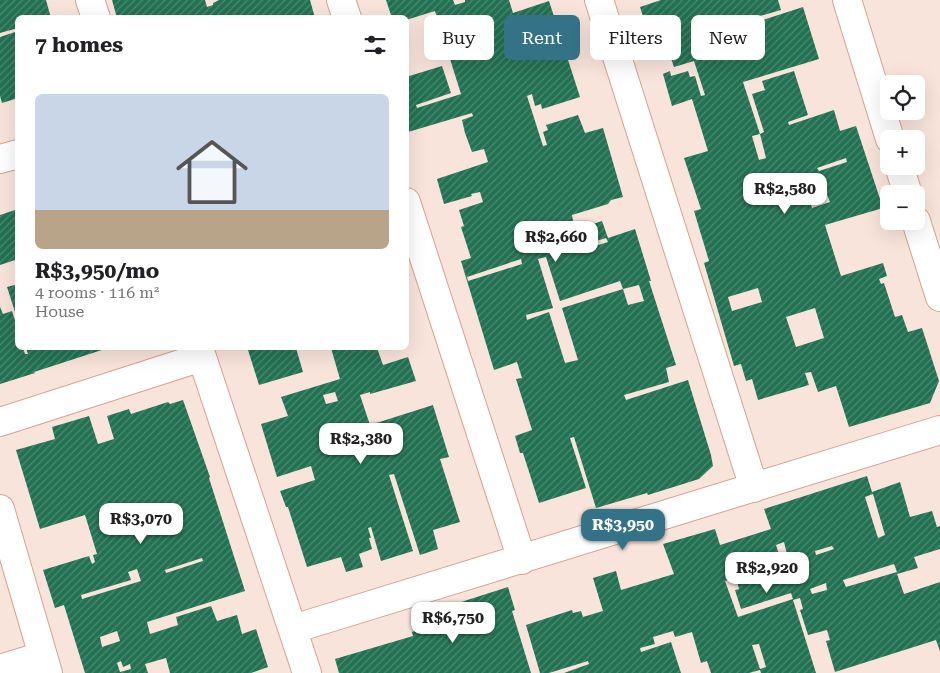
<!DOCTYPE html>
<meta charset="utf-8">
<style>
body{margin:0;font-family:"Roboto Serif",serif;background:#f2f2f2;color:#202124;height:100vh;display:flex;flex-direction:column;font-size:19px;white-space:nowrap}
*{box-sizing:border-box;margin:0}
p{font-size:16px;color:#757577}
.icon{flex:none;width:28px;height:28px;fill:none;stroke:currentColor;stroke-width:2;stroke-linecap:round;stroke-linejoin:round}
.map{position:relative;flex:1;overflow:hidden}
.side{position:absolute;left:15px;top:15px;width:394px;height:335px;display:flex;flex-direction:column;background:#fff;border-radius:8px;box-shadow:0 5px 20px #0002}
.side>*{flex:none}
.guide{position:absolute;left:424px;top:15px;width:441px;height:45px;display:flex;gap:10px}
.tools{position:absolute;left:880px;top:75px;display:grid;gap:10px}
.tools a{display:grid;place-items:center;width:45px;height:45px;border-radius:8px;background:#fff;box-shadow:0 5px 20px #0002;font-size:25px}
.price{position:absolute;translate:-50% -42px;padding:0 11px;border-radius:10px;background:#fff;color:#222;font-size:16px;line-height:32px;filter:drop-shadow(0 1px 2px #0008)}
.price::after{content:'';position:absolute;left:50%;top:30px;width:15px;height:11px;margin-left:-8px;background:inherit;clip-path:polygon(0 0,100% 0,50% 100%)}
.price.current{background:#337287;color:#fff}
ul{padding:0;list-style:none}
li{display:grid;align-content:center;gap:10px;height:265px;padding:0 20px}
li+li{border-top:1px solid #e0e0e0}
li span{display:grid;place-items:center;height:155px;border-radius:8px;color:#555}
li>.icon{margin-inline-start:auto}
span .icon{width:90px;height:90px;fill:#fffc;stroke-width:1}
li b{font-size:21px}
h2{display:flex;justify-content:space-between;align-items:center;height:60px;padding:0 20px;font-size:21px}
.tag{padding:0 18px;border-radius:8px;background:#fff;box-shadow:0 5px 20px #0002;font-size:18px;line-height:45px}
.tag.current{background:#337287;color:#fff}
.map>svg:first-child{display:block}
.building{fill:url(#building-hatch);fill-rule:evenodd}
.lines{fill:none;stroke-linecap:round;stroke-linejoin:round}
.street-casing{stroke:#d5a28e;stroke-width:30}
.street{stroke:#fff;stroke-width:28}
</style>
<div class="map">
<svg width="940" height="673" viewBox="0 0 940 673">
<defs>
<pattern id="building-hatch" width="6" height="6" patternUnits="userSpaceOnUse" patternTransform="scale(1.25)"><rect width="6" height="6" fill="#207252"/><path d="M-1 1l2-2M0 6l6-6M5 7l2-2" fill="none" stroke="#518871"/></pattern>
</defs>
<rect width="100%" height="100%" fill="#f9e4db"/>
<path class="building" d="M0,0H46L51,18H18V28L0,33Z
M112,0H205L207,7L213,5V3L219,0H310L315,18H117Z
M386,0H453L455,5L465,2V0H509L513,13L549,1L580,97L542,109L541,104L535,106L532,94L527,96L543,146L547,145L543,132L548,130L546,125L578,115L585,133L603,128L623,197L611,200L608,204L572,215L573,221L570,222L572,229L568,231L569,232L602,221L608,238L635,229L651,281H649L676,365L666,368L669,382L624,395L626,400L688,380L711,455L713,466L699,479L648,495L647,493L596,508L574,437L570,438L586,488L539,503L523,453H520L515,436L532,430L516,379L522,378L517,362L494,370L461,261L471,258L461,227L464,226L459,210L483,202L480,192L471,194L472,196L444,204L437,179L488,162L484,149L472,152L465,133L462,120L473,116L472,113L408,132L406,126V77L442,66L451,93L416,105L417,108L461,94L435,11L406,20V18H392ZM606,238L608,242L592,247L590,243ZM546,257L560,301L620,281L623,289L639,285L644,301L628,305L623,289L562,308L578,360L565,363L549,312L527,320L526,315L553,308L538,259ZM521,259L522,264L468,281L467,277Z
M661,0H778L781,10L746,20L747,24L726,32L731,46L746,41L741,27L803,7L819,59L743,82L760,134L752,136L759,160L766,158L760,134L764,132L752,94L765,90L762,81L794,71L808,115L788,122L789,125L834,110L840,131L856,126L883,208L825,225L841,276L883,263L887,276L879,279L881,284L884,283L895,317L902,315L908,332L922,328L939,381L930,403L849,427L836,386L818,392L811,372L805,373L809,385L758,400L752,379L746,381L741,364L734,366L704,263L709,261L694,211L701,209L684,158L708,151L692,99L672,106L663,74L670,71L671,76L688,71L690,77L695,76L701,96L705,95L694,61L674,67L668,50L655,55L640,7ZM846,158L847,162L819,171L817,168ZM826,192L830,202L812,208L808,197ZM758,288L762,302L732,311L728,297ZM815,308L824,338L796,347L786,317Z
M18,31V98L2,103L0,96V37Z
M18,209V259L0,265V215Z
M18,284V318H17L7,287Z
M0,307L3,314L12,311L18,330V348H23L25,354H28L26,348H108L34,372L35,373L0,384Z
M258,348H296L303,372L259,385L248,350Z
M331,348H377L383,365L408,357L416,381L370,394V392L360,395L370,425L433,405L449,457L440,459L460,522L433,530L438,549L420,555L394,474L389,475L413,551L381,561L371,527L368,528L371,538H369L372,549L359,554L363,567L346,572L341,557L307,567L288,507H286L280,491L315,480L311,466L277,477L261,424L288,416L281,397L340,379ZM335,392L338,401L326,404L323,395Z
M183,400L210,477L209,478L245,591L147,622L150,634L178,625L176,617L211,606L217,621L237,615L242,634L256,629L268,667L251,673H170L166,658L145,664L148,673H85L64,605L55,608L43,570L89,556L92,564L95,562L93,555L97,554L85,515L40,529L16,450L55,439L52,427L89,416L98,444L114,439L107,416L129,409L131,414L168,402L170,404ZM202,558L203,561L166,573L165,570ZM137,569L141,581L82,599L81,595L131,580L128,572ZM117,631L120,641L102,647L100,637ZM121,661L123,667L130,664L131,669L120,672L117,663Z
M867,476L872,492L900,482L910,517L932,511L937,527L940,526V549L914,557L918,568L897,574L904,594L940,582V651L936,640L835,672L826,641L830,640L827,630L808,635L800,610L803,609L800,598L793,600L816,673H761L760,670L749,673H711L707,661L701,663L692,632L675,637L673,631L653,637L655,644L640,648L641,652L671,642L681,673H564L589,664L588,661L549,673H540L526,625L572,610L573,613L581,611L583,617L603,611L593,578L616,571L621,590L674,574L663,544L715,529L720,545L771,529L764,509ZM873,494L885,535L878,538L865,497ZM784,542L788,558L781,560L776,545ZM832,546L834,549L816,555L815,551ZM894,564L897,572L846,587L843,580ZM736,577L739,589L735,590L741,609L791,593L793,599L738,617L725,581ZM826,583L827,590L812,594L810,589ZM759,644L766,667L760,669L752,645Z
M508,587L515,610L512,611L531,673H339L335,659L413,636L412,632L463,616L458,603Z"/>
<g class="lines">
<defs>
<path id="street" d="M90,0L96,18
M341,0L347,18
M599,0L754,488
M847,0L890,139
M0,159L18,154
M899,166L908,194
M406,202L522,560
M916,221L940,297
M199,348L307,673
M0,422L202,357
M0,509L48,673
M293,629L940,430
M0,669L42,656"/>
</defs>
<use href="#street" class="street-casing"/>
<use href="#street" class="street"/>
</g>
</svg>
<div class="tools">
<a><svg class="icon" aria-label="locate" viewBox="0 0 24 24"><circle cx="12" cy="12" r="6"/><path d="M12 2v4M12 18v4M2 12h4M18 12h4"/></svg></a>
<a>+</a>
<a>−</a>
</div>
<b class="price" style="left:785px;top:215px">R$2,580</b>
<b class="price" style="left:556px;top:263px">R$2,660</b>
<b class="price" style="left:361px;top:465px">R$2,380</b>
<b class="price" style="left:141px;top:545px">R$3,070</b>
<b class="price current" style="left:623px;top:551px">R$3,950</b>
<b class="price" style="left:767px;top:594px">R$2,920</b>
<b class="price" style="left:453px;top:644px">R$6,750</b>
<div class="guide">
<a class="tag">Buy</a>
<a class="tag current">Rent</a>
<a class="tag">Filters</a>
<a class="tag">New</a>
</div>
<section class="side">
<h2>7 homes<svg class="icon" aria-label="filters" viewBox="0 0 24 24"><path d="M4 7h16M4 17h16"/><circle cx="9" cy="7" r="2"/><circle cx="15" cy="17" r="2"/></svg></h2>
<ul>
<li><span style="background:linear-gradient(#c9d6e8 75%,#b9a48a 0)"><svg class="icon" aria-label="home" viewBox="0 0 24 24"><path d="M3 11l9-7 9 7M6 9v11h12V9"/></svg></span><div><b>R$3,950/mo</b><p>4 rooms · 116 m²</p><p>House</p></div></li>
</ul>
</section>
</div>
